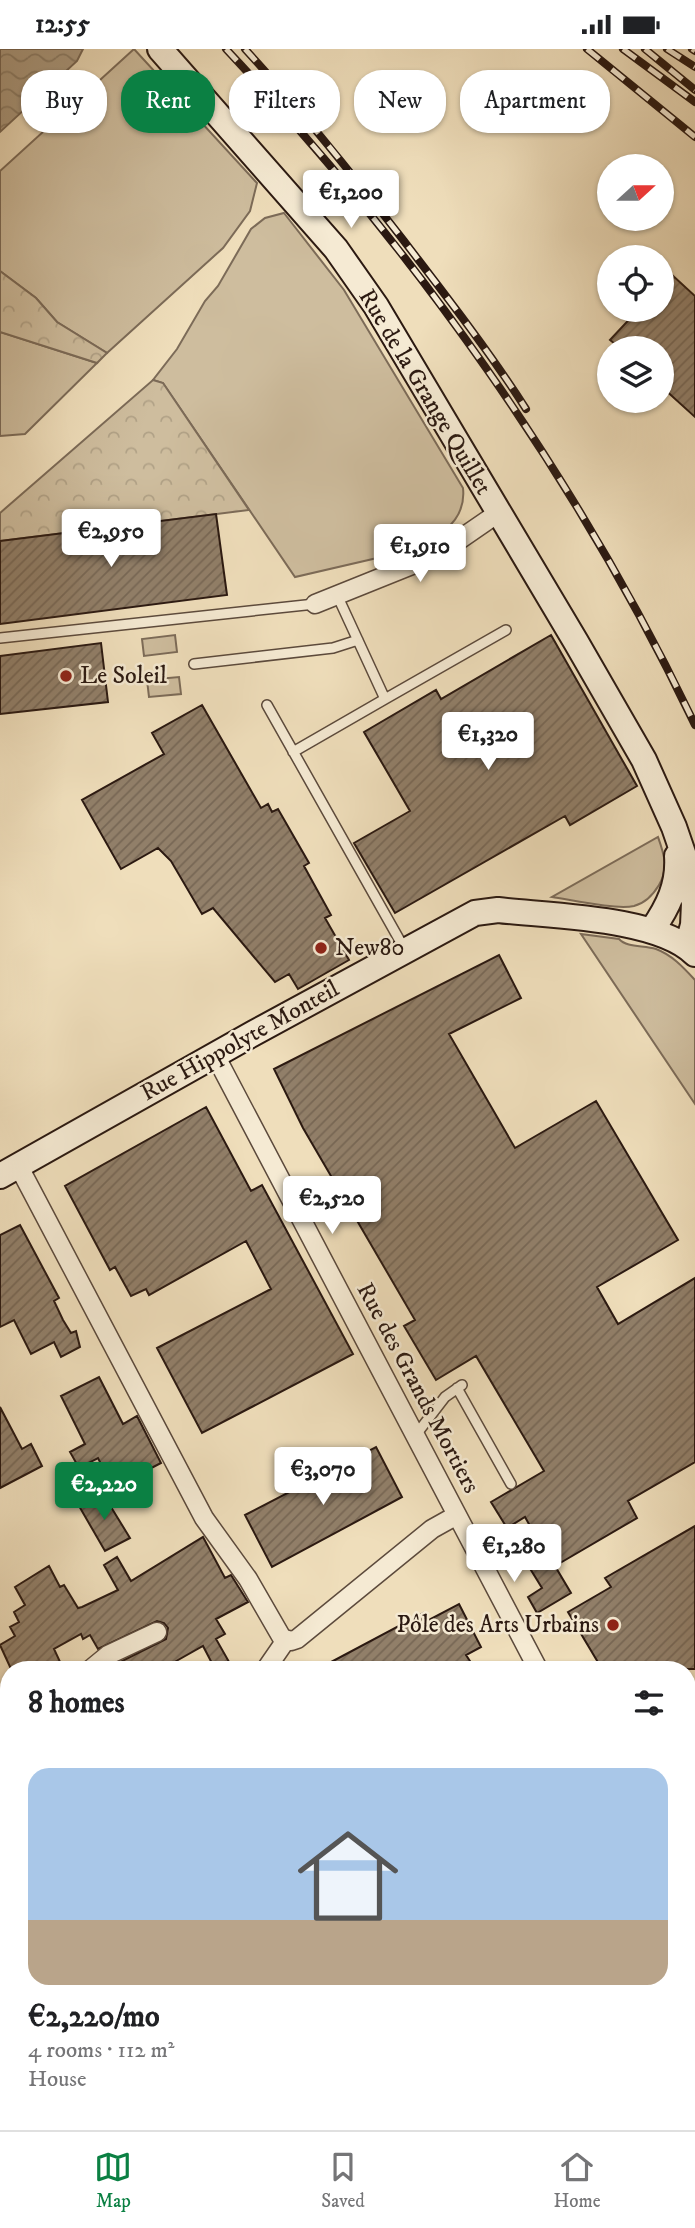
<!DOCTYPE html>
<meta charset="utf-8">
<style>
body{margin:0;font-family:"IM FELL DW Pica",serif;background:#f6f6f6;color:#202124;height:100vh;display:flex;flex-direction:column;font-size:26px;white-space:nowrap}
*{box-sizing:border-box;margin:0}
p{font-size:23px;color:#757577}
.icon{flex:none;width:38px;height:38px;fill:none;stroke:currentColor;stroke-width:2;stroke-linecap:round;stroke-linejoin:round}
.map{position:relative;flex:1;overflow:hidden}
.side{position:absolute;left:0px;top:1612px;width:696px;height:471px;display:flex;flex-direction:column;background:#fff;border-radius:28px 28px 0 0;box-shadow:0 2px 5px #0004}
.side>*{flex:none}
.top-card{position:absolute;left:21px;top:21px;width:654px;height:63px;display:flex;gap:14px}
.needle{width:46px;rotate:69deg}
.buttons{position:absolute;left:597px;top:105px;display:grid;gap:14px}
.buttons a{display:grid;place-items:center;width:77px;height:77px;border-radius:50%;background:#fff;box-shadow:0 2px 5px #0004;font-size:35px}
.price{position:absolute;translate:-50% -60px;padding:0 16px;border-radius:7px;background:#fff;color:#222;font-size:23px;line-height:46px;filter:drop-shadow(0 2px 4px #0008)}
.price::after{content:'';position:absolute;left:50%;top:42px;width:21px;height:16px;margin-left:-10px;background:inherit;clip-path:polygon(0 0,100% 0,50% 100%)}
.price.selected{background:#0b8043;color:#fff}
ul{padding:0;list-style:none}
li{display:grid;align-content:center;gap:14px;height:371px;padding:0 28px}
li span{display:grid;place-items:center;height:217px;border-radius:21px;color:#555}
li>.icon{margin-inline-start:auto}
span .icon{width:126px;height:126px;fill:#fffc;stroke-width:1}
li b{font-size:30px}
h2{display:flex;justify-content:space-between;align-items:center;height:84px;padding:0 28px;font-size:30px}
.chip{padding:0 24px;border-radius:28px;background:#fff;box-shadow:0 2px 5px #0004;font-size:24px;line-height:63px}
.chip.selected{background:#0b8043;color:#fff}
.status{display:flex;justify-content:space-between;align-items:center;height:49px;padding:0 35px;background:#fff;direction:ltr}
.status svg{height:19px;fill:currentColor}
.menu{display:flex;justify-content:space-around;align-items:center;height:98px;border-top:2px solid #e0e0e0;background:#fff;font-size:19px;color:#757577}
.menu a{display:grid;justify-items:center;gap:4px}
.menu .selected{color:#0b8043}
.map>svg:first-child{display:block}
.grass{fill:#cebd9e;stroke:#7c6b58;stroke-width:2}
.forest{fill:url(#forest-crowns);stroke:#7c6b58;stroke-width:2}
.water{fill:url(#water-waves);stroke:#786754;stroke-width:2}
.lines{fill:none;stroke-linecap:round;stroke-linejoin:round}
.stream{stroke:#786754;stroke-width:6}
.building{fill:url(#building-hatch);stroke:#2b1911;stroke-width:2}
.lane-casing{stroke:#5c4a3c;stroke-width:12}
.street-casing{stroke:#5c4a3c;stroke-width:21}
.secondary-casing{stroke:#2b1911;stroke-width:28}
.primary-casing{stroke:#2b1911;stroke-width:30}
.lane{stroke:#f5ead3;stroke-width:9}
.street{stroke:#f5ead3;stroke-width:18}
.secondary{stroke:#f5ead3;stroke-width:24}
.primary{stroke:#efdebb;stroke-width:26}
.rail-casing{stroke:#2b1911;stroke-width:8}
.rail{stroke:#f5ead3;stroke-width:5;stroke-dasharray:16;stroke-linecap:butt}
.poi-dot{fill:#8f2418;stroke:#f5ead3;stroke-width:2.5}
.labels{text-anchor:middle;dominant-baseline:central;stroke-width:5;stroke-linejoin:round;paint-order:stroke}
.street-label{font-size:24px;fill:#2b1911;stroke:#f5ead3}
.poi-label{font-size:24px;fill:#2b1911;stroke:#f5ead3;text-anchor:start}
</style>
<div class="status"><b>12:55</b><svg viewBox="0 0 49 12"><path d="M0 12V9h3v3zM5 12V6h3v6zM10 12V3h3v9zM15 12V0h3v12zM26 1h20v11H26zM47 4h2v5h-2z"/></svg></div>
<div class="map">
<svg width="695" height="2081" viewBox="0 0 695 2081">
<defs>
<pattern id="forest-crowns" width="20" height="18" patternUnits="userSpaceOnUse" patternTransform="scale(1.75)"><rect width="20" height="18" fill="#cebd9e"/><path d="M2 6a3 3 0 1 1 6 0M12 15a3 3 0 1 1 6 0" fill="none" stroke="#b1a287"/></pattern>
<pattern id="water-waves" width="16" height="10" patternUnits="userSpaceOnUse" patternTransform="scale(1.75)"><rect width="16" height="10" fill="#ac9b81"/><path d="M0 5q4-4 8 0t8 0" fill="none" stroke="#8c7e68"/></pattern>
<pattern id="building-hatch" width="6" height="6" patternUnits="userSpaceOnUse" patternTransform="scale(1.75)"><rect width="6" height="6" fill="#917f69"/><path d="M-1 1l2-2M0 6l6-6M5 7l2-2" fill="none" stroke="#776755"/></pattern>
</defs>
<rect width="100%" height="100%" fill="#efdebb"/>
<filter id="stains"><feTurbulence type="fractalNoise" baseFrequency=".00286" numOctaves="4"/><feColorMatrix values="0 0 0 0 .2 0 0 0 0 .09 0 0 0 0 .02 0 0 0 .5 -.17"/></filter>
<radialGradient id="worn" r=".72"><stop offset=".6" stop-color="#630" stop-opacity="0"/><stop offset="1" stop-color="#630" stop-opacity=".3"/></radialGradient>
<path class="grass" d="M134,0L257,134L250,162L223,199L107,304L57,273L36,249L0,222V122Z
M284,164L344,241L463,439C467,476 433,491 403,503L295,528L163,334L153,331L177,300L205,252L218,237L251,180L265,169Z
M0,283L97,314L25,385L0,387Z
M175,586L177,603L144,607L142,590Z
M179,628L181,645L149,648L147,631Z
M658,788C664,805 669,819 659,836C653,846 646,854 634,857C616,861 572,851 552,848Z
M581,885L619,890C627,899 644,896 656,900C672,906 683,918 695,931V1055Z"/>
<path class="forest" d="M0,222L36,249L57,273L107,304L97,314L0,283Z
M153,331L163,334L249,461L0,492V464Z"/>
<path class="water" d="M0,0H83L77,12L0,83Z"/>
<g class="lines">
<path class="stream" d="M0,2060L9,2070
M12,2074L19,2081"/>
</g>
<path class="building" d="M671,225L695,247V368L662,338V299H620L610,291L638,261H662V235Z
M216,465L227,546L0,575V492Z
M551,586L637,737L570,776L565,767L395,864L354,794L410,762L364,683L436,641L441,650Z
M101,594L108,653L0,665V607Z
M202,656L261,759L268,755L272,763L278,760L309,814L304,817L331,866L325,869L349,911L298,940L289,925L275,933L213,859L202,865L171,812L158,799L121,820L82,751L164,705L152,684Z
M499,906L521,949L449,985L515,1099L596,1052L678,1191L597,1238L618,1275L695,1229V1413L628,1452L637,1469L555,1517L571,1544L537,1564L528,1548L542,1539L526,1513L544,1502L525,1468L507,1479L491,1453L544,1422L476,1307L436,1331L404,1277L415,1271L303,1079L274,1020Z
M206,1058L251,1142L262,1136L353,1305L202,1384L157,1299L271,1240L246,1192L149,1246L146,1240L131,1247L115,1218L110,1221L65,1137Z
M20,1176L59,1249L54,1252L63,1271L71,1284L76,1282L80,1298L61,1308L54,1293L31,1305L14,1271L0,1278V1186Z
M99,1328L123,1375L137,1367L161,1414L113,1439L98,1409L79,1419L70,1403L85,1395L61,1347Z
M0,1358L22,1400L31,1395L42,1417L0,1439Z
M376,1398L402,1448L272,1518L245,1466Z
M103,1445L130,1489L105,1502L79,1457Z
M695,1477V1620H602L568,1563L611,1538L605,1529Z
M203,1488L225,1529L231,1526L248,1553L216,1570L225,1585L216,1590L233,1620H215L203,1597L171,1615L174,1620H111L114,1616L166,1590L168,1579L164,1574L157,1572L98,1600L90,1586L83,1590L81,1585L54,1600L61,1615L49,1620H11L0,1596L15,1587L10,1578L19,1573L14,1563L25,1556L15,1538L49,1517L60,1538L64,1536L78,1559L82,1558L118,1541L104,1516L117,1508L131,1532Z
M459,1555L481,1598L466,1606L470,1612L454,1620H318L423,1564L427,1572Z"/>
<g class="lines">
<defs>
<path id="lane" d="M0,589L315,555
M194,615L333,599L358,591
M385,650L506,581
M267,656L404,899
M293,703L385,650L337,546
M457,1339L511,1435
M415,1387L445,1348L462,1336
M0,1829L9,1841
M0,1882L9,1873
M170,2081L194,2075L220,2081"/>
<path id="street" d="M315,555L422,512L456,493L498,464
M215,1006L538,1620
M18,1116L204,1469L248,1530L282,1589L291,1592L297,1590L432,1480L457,1466
M91,1620L108,1606L157,1583
M266,1620L286,1591
M0,1661L9,1657
M688,1907L695,1921"/>
<path id="secondary" d="M160,0L336,200L376,257L576,593L644,711L674,778L684,807L694,854L693,876L687,898
M652,881C668,858 679,836 677,807
M0,1127L254,984L475,864L498,861C550,867 658,868 695,905"/>
<path id="primary" d="M0,1949L9,1958
M106,2074L111,2081"/>
</defs>
<use href="#lane" class="lane-casing"/>
<use href="#street" class="street-casing"/>
<use href="#secondary" class="secondary-casing"/>
<use href="#primary" class="primary-casing"/>
<use href="#lane" class="lane"/>
<use href="#street" class="street"/>
<use href="#secondary" class="secondary"/>
<use href="#primary" class="primary"/>
<defs>
<path id="rail" d="M226,0C414,200 577,428 695,676
M245,0C301,61 353,126 404,192C446,247 489,302 526,360
M587,0L695,88
M623,0L695,53
M645,0L695,41
M667,0L695,18
M692,0L695,2"/>
</defs>
<use href="#rail" class="rail-casing"/>
<use href="#rail" class="rail"/>
</g>
<g class="poi-dot">
<circle cx="66" cy="627" r="7"/>
<circle cx="321" cy="899" r="7"/>
<circle cx="613" cy="1576" r="7"/>
</g>
<g class="labels">
<g class="street-label">
<text transform="translate(425 343) rotate(59)">Rue de la Grange Quillet</text>
<text transform="translate(240 992) rotate(-29)">Rue Hippolyte Monteil</text>
<text transform="translate(418 1339) rotate(62)">Rue des Grands Mortiers</text>
</g>
<g class="poi-label">
<text x="80" y="627">Le Soleil</text>
<text x="335" y="899">New80</text>
<text x="599" y="1576" text-anchor="end">Pôle des Arts Urbains</text>
</g>
</g>
<rect width="100%" height="100%" filter="url(#stains)"/>
<rect width="100%" height="100%" fill="url(#worn)"/>
</svg>
<div class="buttons">
<a><svg class="needle" viewBox="-14 -14 28 28"><path d="M0-13l5 13h-10z" fill="#e53935"/><path d="M0 13l5-13h-10z" fill="#757577"/></svg></a>
<a><svg class="icon" aria-label="locate" viewBox="0 0 24 24"><circle cx="12" cy="12" r="6"/><path d="M12 2v4M12 18v4M2 12h4M18 12h4"/></svg></a>
<a><svg class="icon" aria-label="layers" viewBox="0 0 24 24"><path d="M12 4l9 5-9 5-9-5zM3 14l9 5 9-5"/></svg></a>
</div>
<b class="price" style="left:351px;top:181px">€1,200</b>
<b class="price" style="left:111px;top:520px">€2,950</b>
<b class="price" style="left:420px;top:535px">€1,910</b>
<b class="price" style="left:488px;top:723px">€1,320</b>
<b class="price" style="left:332px;top:1187px">€2,520</b>
<b class="price" style="left:323px;top:1458px">€3,070</b>
<b class="price selected" style="left:104px;top:1473px">€2,220</b>
<b class="price" style="left:514px;top:1535px">€1,280</b>
<div class="top-card">
<a class="chip">Buy</a>
<a class="chip selected">Rent</a>
<a class="chip">Filters</a>
<a class="chip">New</a>
<a class="chip">Apartment</a>
</div>
<section class="side">
<h2>8 homes<svg class="icon" aria-label="filters" viewBox="0 0 24 24"><path d="M4 7h16M4 17h16"/><circle cx="9" cy="7" r="2"/><circle cx="15" cy="17" r="2"/></svg></h2>
<ul>
<li><span style="background:linear-gradient(#a9c7e8 70%,#b9a48a 0)"><svg class="icon" aria-label="home" viewBox="0 0 24 24"><path d="M3 11l9-7 9 7M6 9v11h12V9"/></svg></span><div><b>€2,220/mo</b><p>4 rooms · 112 m²</p><p>House</p></div></li>
</ul>
</section>
</div>
<nav class="menu">
<a class="selected"><svg class="icon" aria-label="map" viewBox="0 0 24 24"><path d="M3 6l6-2 6 2 6-2v14l-6 2-6-2-6 2zM9 4v14M15 6v14"/></svg>Map</a>
<a><svg class="icon" aria-label="saved" viewBox="0 0 24 24"><path d="M7 4h10v16l-5-4-5 4z"/></svg>Saved</a>
<a><svg class="icon" aria-label="home" viewBox="0 0 24 24"><path d="M3 11l9-7 9 7M6 9v11h12V9"/></svg>Home</a>
</nav>
